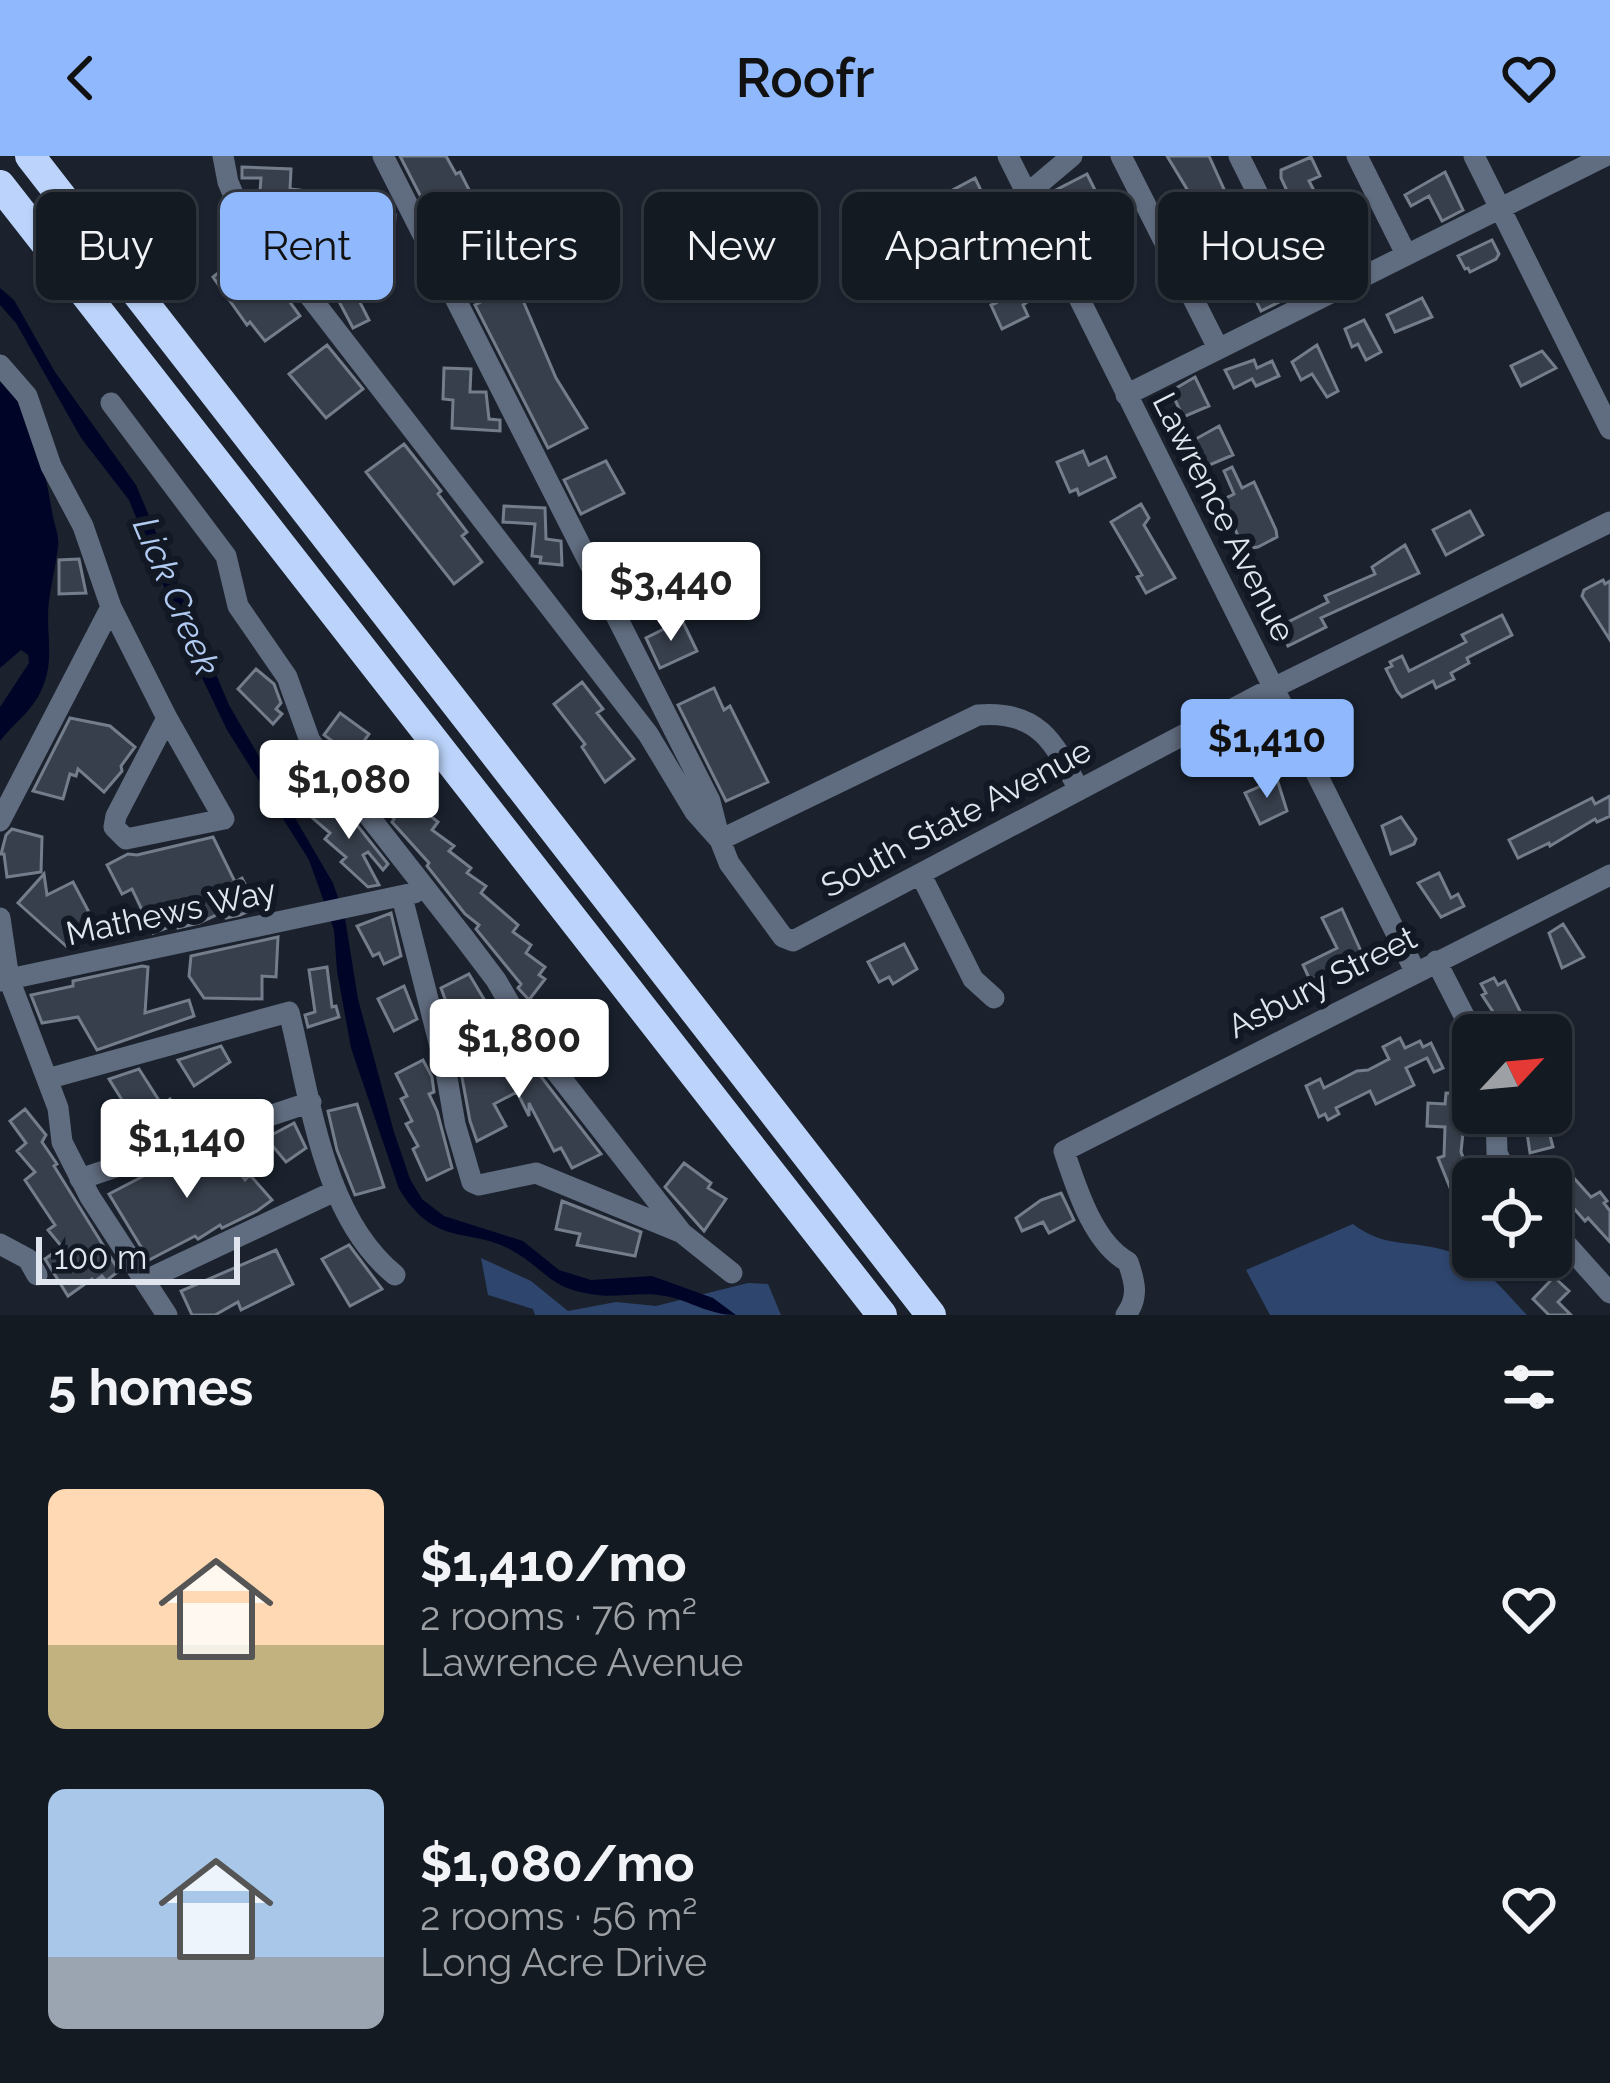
<!DOCTYPE html>
<meta charset="utf-8">
<style>
body{margin:0;font-family:Raleway,sans-serif;background:#1d232a;color:#f1f3f6;height:100vh;display:flex;flex-direction:column;font-size:45px;white-space:nowrap}
*{box-sizing:border-box;margin:0}
p{font-size:39px;color:#9da1a5}
.icon{flex:none;width:66px;height:66px;fill:none;stroke:currentColor;stroke-width:2;stroke-linecap:round;stroke-linejoin:round}
.map{position:relative;height:1159px;overflow:hidden}
.side{display:flex;flex-direction:column;background:#141a22;flex:1}
.side>*{flex:none}
.hud{position:absolute;left:36px;top:36px;width:1539px;height:108px;display:flex;gap:24px}
.needle{width:78px;rotate:64deg}
.controls{position:absolute;left:1452px;top:858px;display:grid;gap:24px}
.controls a{display:grid;place-items:center;width:120px;height:120px;border-radius:18px;background:#141a22;box-shadow:0 3px 9px #0004,0 0 0 3px #333840;font-size:60px}
.scale{position:absolute;left:36px;bottom:30px;width:204px;box-sizing:border-box;padding-left:12px;border:6px solid #e1e6ee;border-top:0;font-size:33px;line-height:42px;white-space:nowrap;color:#e1e6ee;-webkit-text-stroke:9px #121924;paint-order:stroke}
.price{position:absolute;translate:-50% -102px;padding:0 27px;border-radius:12px;background:#fff;color:#222;font-size:39px;line-height:78px;filter:drop-shadow(0 3px 6px #0008)}
.price::after{content:'';position:absolute;left:50%;top:72px;width:36px;height:27px;margin-left:-18px;background:inherit;clip-path:polygon(0 0,100% 0,50% 100%)}
.price.selected{background:#8fb8fd;color:#111}
ul{padding:0;list-style:none}
li{display:flex;align-items:center;gap:36px;height:300px;padding:0 48px}
li span{display:grid;place-items:center;flex:none;width:336px;height:240px;border-radius:18px;color:#555}
li>.icon{margin-inline-start:auto}
span .icon{width:144px;height:144px;fill:#fffc;stroke-width:1}
li b{font-size:51px}
h2{display:flex;justify-content:space-between;align-items:center;height:144px;padding:0 48px;font-size:51px}
.tag{padding:0 42px;border-radius:18px;background:#141a22;box-shadow:0 3px 9px #0004,0 0 0 3px #333840;font-size:42px;line-height:108px}
.tag.selected{background:#8fb8fd;color:#111}
header{display:flex;justify-content:space-between;align-items:center;height:156px;padding:0 48px;background:#8fb8fd;color:#111;font-size:54px;font-weight:600}
.map>svg:first-child{display:block}
.green{fill:#2e456d}
.water{fill:#000528}
.building{fill:#373f4c;stroke:#747d8b;stroke-width:3}
.lines{fill:none;stroke-linecap:round;stroke-linejoin:round}
.minor{stroke:#606c7f;stroke-width:21}
.highway{stroke:#bcd4fb;stroke-width:30}
.labels{text-anchor:middle;dominant-baseline:central;stroke-width:12;stroke-linejoin:round;paint-order:stroke}
.street-label{font-size:33px;fill:#e1e6ee;stroke:#121924}
.water-label{font-size:36px;font-style:italic;fill:#b2cbf3;stroke:#121924}
</style>
<header><svg class="icon" aria-label="back" viewBox="0 0 24 24"><path d="M15 5l-7 7 7 7"/></svg>Roofr<svg class="icon" aria-label="heart" viewBox="0 0 24 24"><path d="M12 20l-8-8c-3-5 5-10 8-4 3-6 11-1 8 4z"/></svg></header>
<div class="map">
<svg width="1610" height="1159" viewBox="0 0 1610 1159">
<rect width="100%" height="100%" fill="#1b222e"/>
<path class="green" d="M1353,1068C1384,1092 1409,1084 1444,1094C1481,1104 1502,1133 1527,1159H1270L1246,1114Z
M481,1102L531,1125L568,1155L616,1146L656,1150L748,1127L768,1128L781,1159H535L533,1153L488,1139Z"/>
<path class="water" d="M0,132L14,144L55,216L136,329L229,549L333,727L345,762L358,843L394,976L410,1023L422,1043L444,1060L523,1085L559,1114L591,1124L652,1120L713,1142L736,1159C709,1159 691,1145 665,1140C640,1135 614,1143 590,1138C550,1131 548,1117 518,1098C472,1068 438,1096 399,1033L351,892L337,815L334,774L309,704L227,574L193,503L129,344L81,282L16,167L0,149Z
M0,220C34,263 43,304 52,355C53,366 60,380 58,391C56,409 51,427 49,445C45,477 56,504 41,535C32,555 13,568 0,585V551L29,507L28,499L21,494L0,512Z"/>
<path class="building" d="M400,0H446L456,18L460,16L487,69L446,90Z
M1167,0H1209L1237,62L1259,96L1256,98L1279,146L1261,155L1244,120L1247,118L1222,69L1215,59L1208,62L1203,51L1199,53Z
M1311,1L1320,20L1309,25L1338,80L1352,73L1358,86L1326,104L1310,67L1298,48L1294,50L1281,22V14Z
M242,11L291,13L290,33L300,34L299,52L259,49L261,22H242Z
M1445,16L1463,54L1442,65L1429,40L1411,50L1405,39Z
M1087,18L1095,34L1080,41L1101,83L1085,90L1056,34Z
M975,22L986,45L963,56L961,67L946,75L939,61L959,51L951,35Z
M346,57L395,59L394,77L346,76Z
M1492,84L1499,98L1496,103L1470,116L1468,112L1465,113L1458,100Z
M250,91L300,160L265,185L250,166L247,169L213,121Z
M323,115H344L369,164L353,172Z
M1027,126L1034,141L1023,149L1028,160L1002,173L991,149L996,147L993,141Z
M516,128L556,222L587,272L548,292L475,149Z
M1422,142L1432,161L1395,176L1387,159Z
M1364,164L1381,196L1366,204L1358,188L1352,191L1345,173Z
M327,189L363,233L326,262L289,218Z
M1317,189L1338,235L1327,241L1312,218L1301,224L1292,206Z
M1542,195L1556,212L1521,230L1511,210Z
M1254,204L1257,212L1272,205L1279,220L1256,230L1252,223L1234,232L1225,214Z
M444,212L471,213L470,236H486L489,263L500,264V275L452,272L453,244L443,243Z
M1195,221L1209,250L1183,261L1171,235Z
M1219,270L1233,299L1207,310L1194,284Z
M404,288L441,335L438,338L467,376L462,380L482,406L454,428L366,316Z
M1083,295L1089,309L1106,301L1115,321L1079,339L1077,333L1070,336L1057,306Z
M606,305L624,337L581,358L564,324Z
M1232,311L1242,332L1254,326L1276,374L1277,381L1258,391L1244,393L1222,344L1234,338L1224,315Z
M1141,348L1149,362L1144,369L1175,422L1146,437L1137,421L1142,419L1111,366Z
M504,350L545,352L546,383L561,385L562,409L540,407L541,401L532,400L535,368L503,366Z
M1470,355L1483,379L1446,399L1433,374Z
M1405,389L1419,417L1321,462L1326,471L1288,490L1278,471L1328,446L1325,440L1375,418L1372,411Z
M79,403L86,437L59,438V404Z
M1603,424L1605,428L1610,425V484L1582,440L1584,434Z
M1502,459L1512,479L1467,502L1469,507L1451,517L1454,523L1436,532L1433,525L1402,541L1397,535L1386,513L1392,510L1390,506L1402,500L1409,515L1466,486L1462,479Z
M682,464L697,495L660,512L646,482Z
M256,513L274,528L281,547L276,553L282,558L273,568L238,533Z
M582,526L603,553L597,557L634,603L605,626L582,591L585,588L554,548Z
M714,532L724,554L730,550L768,626L726,645L678,549Z
M340,557L369,578L364,585L385,600L380,607L422,642L417,649L438,666L432,674L454,690L449,695L471,712L467,717L486,730L481,737L518,769L513,776L531,789L526,797L545,811L539,819L545,823L529,844L518,832L521,828L476,773L479,769L465,758L427,710L429,707L392,666L394,663L376,645L379,640L359,623L362,617L341,601L346,595L324,579Z
M1250,560H1255L1263,576L1246,587L1249,593L1237,599L1224,574Z
M70,562L110,570L135,591L121,610L122,615L104,636L78,613L76,620L70,618L63,643L33,635Z
M1277,623L1287,655L1260,668L1245,637Z
M1610,640V660L1597,666L1595,663L1550,690L1549,687L1518,702L1509,684L1592,642L1595,648Z
M325,642L357,669L388,708L383,714L368,696L363,699L379,729L368,731L341,706L346,701L325,683L330,677L309,659Z
M1401,661L1416,683L1414,688L1391,698L1382,670Z
M12,673L42,681L41,716L7,721L4,698H1L6,679Z
M213,681L235,726L242,722L257,751L240,759L226,762L223,756L199,767L178,772L177,768L153,777L132,733L122,738L107,709L128,698L137,699Z
M1439,717L1451,742L1458,738L1464,750L1441,761L1418,727Z
M44,718L47,739L73,726L92,762L66,790L18,747Z
M1342,753L1364,802L1310,824L1303,809L1337,792L1322,762Z
M391,757L401,800L384,808L379,797L373,800L357,770Z
M1563,768L1584,801L1562,812L1549,777Z
M278,781L276,821L262,820V843L204,842L189,820L191,800Z
M904,788L917,813L893,828L889,821L879,826L868,806Z
M142,810L148,811L145,857L189,844L194,860L97,894L78,861L42,867L31,839L73,830V825Z
M327,811L332,851L336,850L339,861L308,871L305,859L315,856L309,814Z
M469,818L485,845L452,862L441,832Z
M1494,822L1498,829L1505,825L1529,873L1517,879H1489L1503,871L1482,839L1486,837L1481,828Z
M404,830L417,863L394,875L378,843Z
M504,882L509,909L525,900L601,998L572,1012L561,992L554,995L529,947V960L517,936L494,948L506,970L477,985L470,965L459,905Z
M1400,882L1405,892L1420,885L1423,891L1431,887L1443,912L1434,916L1427,902L1406,912L1414,929L1376,948L1370,935L1336,952L1339,958L1328,964L1325,958L1319,961L1306,930L1320,923L1324,932L1357,915L1368,914L1389,903L1383,891Z
M221,890L230,906L194,930L178,904Z
M423,904L432,921L434,936L429,938L437,955L452,1012L427,1024L413,993L418,990L406,968L412,965L401,943L407,940L396,918Z
M139,913L162,949L170,943L185,967L169,978L156,979L135,989L116,959L127,952L109,923Z
M1446,937L1467,938L1461,996L1469,1016L1473,1015V1031L1453,1039L1438,1002L1444,1000L1445,971L1427,970L1428,947L1445,948Z
M357,948L384,1031L355,1039L337,994L328,955Z
M25,953L46,979L42,986L57,1008L54,1010L119,1115L106,1125L102,1120L94,1126L92,1123L68,1140L45,1103L62,1091L48,1074L55,1069L25,1024L35,1016L17,995L26,987L10,965Z
M1524,957H1544L1553,991L1530,997Z
M294,967L306,992L286,1006L266,982Z
M223,991L245,1024L250,1019L272,1044L257,1055L222,1072L220,1069L198,1083L195,1080L149,1104L109,1038L157,1013Z
M1555,1001L1591,1041L1600,1036L1607,1045L1604,1047L1610,1055V1086L1588,1062L1585,1065L1540,1014Z
M684,1007L711,1027L708,1032L726,1043L704,1075L665,1031Z
M1061,1037L1074,1064L1049,1077L1043,1066L1022,1075L1016,1062L1041,1044Z
M562,1045L641,1076L635,1100L577,1089L580,1078L556,1073Z
M349,1089L382,1133L350,1150L322,1103Z
M276,1094L293,1128L241,1154L238,1146L215,1159H192L181,1135Z
M1554,1121L1569,1135L1558,1146L1571,1159H1549L1533,1143Z"/>
<g class="lines">
<path class="minor" d="M223,0L228,26L236,45L648,578L695,656L720,684L729,707L783,781L793,785L1257,540L1610,366
M383,0L710,645L720,684L978,559C1039,554 1054,586 1079,634
M1008,0L1415,815
M1121,0L1218,192
M1239,0L1312,146
M1357,0L1406,98
M1474,0L1610,273
M1027,38L1072,0
M0,209L27,240L51,310L83,370L111,451L167,562L224,663L126,683L114,671L116,660L167,562
M1126,239L1605,0
M111,247L226,400L238,450L287,521L310,585L465,783L496,824L529,881L682,1077L732,1117
M0,665L111,451
M921,719L973,823L994,842
M402,741L445,910L455,968L472,1026L479,1029L536,1017L680,1076
M0,762L9,823L58,952L62,986L90,1041L167,1159
M1436,805L1474,879
M0,825L414,737
M47,923L289,856C311,943 322,1060 395,1119
M1496,957L1497,997L1509,1023
M80,1023L311,946
M1551,1071L1610,1137
M0,1088L28,1103L37,1119
M146,1124L335,1035
M1126,1159C1139,1141 1135,1126 1128,1106C1093,1087 1076,1031 1064,995L1610,719"/>
<path class="highway" d="M30,0L931,1159
M0,29L882,1159"/>
</g>
<g class="labels">
<g class="street-label">
<text transform="translate(1224 361) rotate(63)">Lawrence Avenue</text>
<text transform="translate(956 662) rotate(-28)">South State Avenue</text>
<text transform="translate(171 756) rotate(-12)">Mathews Way</text>
<text transform="translate(1322 826) rotate(-27)">Asbury Street</text>
</g>
<g class="water-label">
<text transform="translate(177 440) rotate(67)">Lick Creek</text>
</g>
</g>
</svg>
<div class="controls">
<a><svg class="needle" viewBox="-14 -14 28 28"><path d="M0-13l5 13h-10z" fill="#e53935"/><path d="M0 13l5-13h-10z" fill="#9da1a5"/></svg></a>
<a><svg class="icon" aria-label="locate" viewBox="0 0 24 24"><circle cx="12" cy="12" r="6"/><path d="M12 2v4M12 18v4M2 12h4M18 12h4"/></svg></a>
</div>
<div class="scale">100 m</div>
<b class="price" style="left:671px;top:488px">$3,440</b>
<b class="price selected" style="left:1267px;top:645px">$1,410</b>
<b class="price" style="left:349px;top:686px">$1,080</b>
<b class="price" style="left:519px;top:945px">$1,800</b>
<b class="price" style="left:187px;top:1045px">$1,140</b>
<div class="hud">
<a class="tag">Buy</a>
<a class="tag selected">Rent</a>
<a class="tag">Filters</a>
<a class="tag">New</a>
<a class="tag">Apartment</a>
<a class="tag">House</a>
</div>
</div>
<section class="side">
<h2>5 homes<svg class="icon" aria-label="filters" viewBox="0 0 24 24"><path d="M4 7h16M4 17h16"/><circle cx="9" cy="7" r="2"/><circle cx="15" cy="17" r="2"/></svg></h2>
<ul>
<li><span style="background:linear-gradient(#ffd9b3 65%,#c2b280 0)"><svg class="icon" aria-label="home" viewBox="0 0 24 24"><path d="M3 11l9-7 9 7M6 9v11h12V9"/></svg></span><div><b>$1,410/mo</b><p>2 rooms · 76 m²</p><p>Lawrence Avenue</p></div><svg class="icon" aria-label="heart" viewBox="0 0 24 24"><path d="M12 20l-8-8c-3-5 5-10 8-4 3-6 11-1 8 4z"/></svg></li>
<li><span style="background:linear-gradient(#a9c7e8 70%,#9aa5b1 0)"><svg class="icon" aria-label="home" viewBox="0 0 24 24"><path d="M3 11l9-7 9 7M6 9v11h12V9"/></svg></span><div><b>$1,080/mo</b><p>2 rooms · 56 m²</p><p>Long Acre Drive</p></div><svg class="icon" aria-label="heart" viewBox="0 0 24 24"><path d="M12 20l-8-8c-3-5 5-10 8-4 3-6 11-1 8 4z"/></svg></li>
</ul>
</section>
